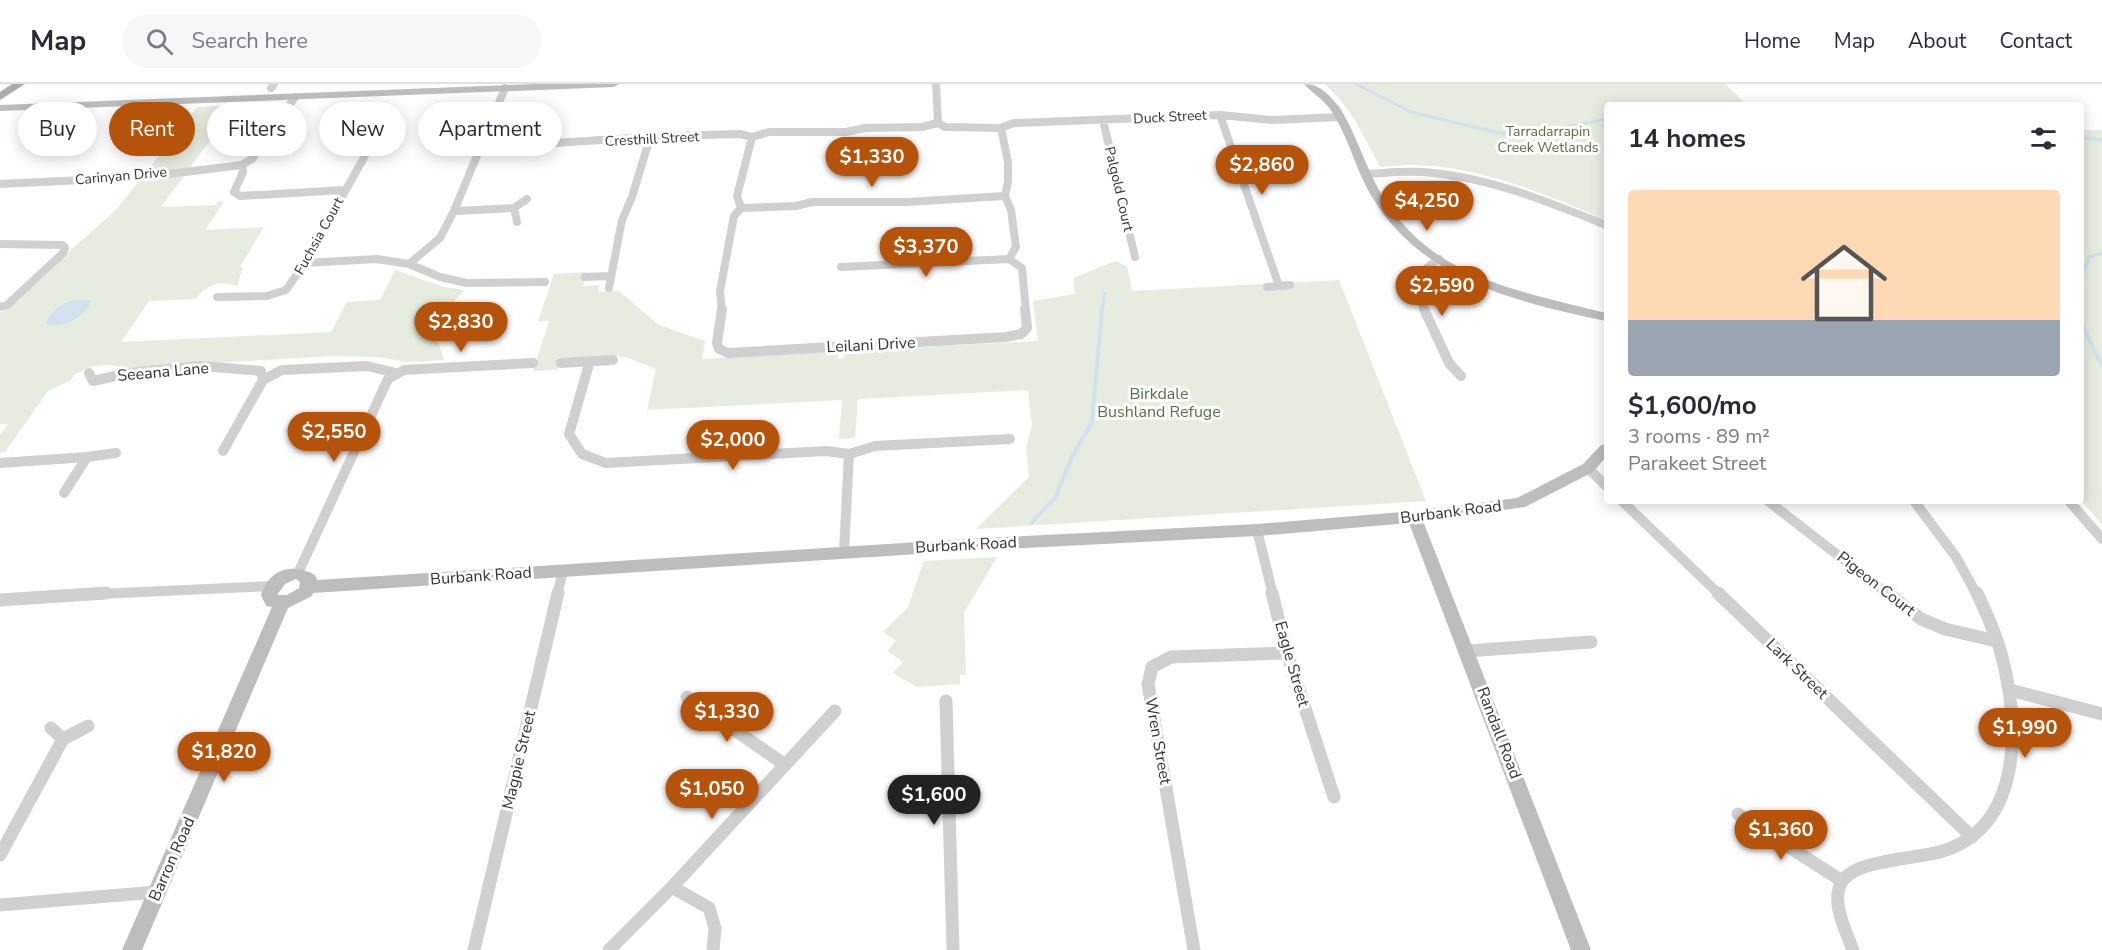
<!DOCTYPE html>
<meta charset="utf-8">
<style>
body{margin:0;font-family:"Nunito Sans",sans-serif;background:#f7f7f7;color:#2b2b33;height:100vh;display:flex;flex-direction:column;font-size:22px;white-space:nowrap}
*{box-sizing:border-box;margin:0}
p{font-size:20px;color:#7c7c81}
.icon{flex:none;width:33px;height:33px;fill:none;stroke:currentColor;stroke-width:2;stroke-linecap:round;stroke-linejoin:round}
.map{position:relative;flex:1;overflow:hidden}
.drawer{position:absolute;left:1604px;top:18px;width:480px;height:402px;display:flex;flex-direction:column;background:#fff;border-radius:6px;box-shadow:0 3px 15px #0003}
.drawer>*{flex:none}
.guide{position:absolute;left:18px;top:18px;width:570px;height:54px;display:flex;gap:12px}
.price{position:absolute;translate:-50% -51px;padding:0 14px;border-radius:21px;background:#b45309;color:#fff;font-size:20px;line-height:39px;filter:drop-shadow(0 2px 3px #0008)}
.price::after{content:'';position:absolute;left:50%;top:36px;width:18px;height:14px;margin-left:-9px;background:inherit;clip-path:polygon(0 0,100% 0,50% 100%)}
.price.current{background:#222;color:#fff}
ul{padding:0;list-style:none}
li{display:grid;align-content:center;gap:12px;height:318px;padding:0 24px}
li+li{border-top:2px solid #e1e1e2}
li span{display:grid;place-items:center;height:186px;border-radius:6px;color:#555}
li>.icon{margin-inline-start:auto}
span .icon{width:108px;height:108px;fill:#fffc;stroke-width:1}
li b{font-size:26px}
h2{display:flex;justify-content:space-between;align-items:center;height:72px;padding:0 24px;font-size:26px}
.pill{padding:0 21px;border-radius:27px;background:#fff;box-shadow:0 3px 15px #0003;font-size:21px;line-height:54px}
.pill.current{background:#b45309;color:#fff}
header{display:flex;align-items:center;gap:36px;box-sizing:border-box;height:84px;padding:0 30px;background:#fff;border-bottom:2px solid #e1e1e2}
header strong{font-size:28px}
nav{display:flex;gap:33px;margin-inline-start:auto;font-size:21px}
.search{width:420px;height:54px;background:#f7f7f7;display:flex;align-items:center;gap:15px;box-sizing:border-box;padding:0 21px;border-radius:33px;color:#7c7c81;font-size:22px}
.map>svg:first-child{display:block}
.green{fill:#e6ecdf}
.water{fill:#cfe2ee}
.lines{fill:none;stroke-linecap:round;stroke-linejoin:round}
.stream-far1{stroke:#cfe2ee;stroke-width:3}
.stream{stroke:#cfe2ee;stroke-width:4}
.street-far2{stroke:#d0d0d0;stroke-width:8}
.street-far1{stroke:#d0d0d0;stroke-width:10}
.street{stroke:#d0d0d0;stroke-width:13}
.secondary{fill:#bdbdbd;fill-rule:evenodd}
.primary{fill:#ababab;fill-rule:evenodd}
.labels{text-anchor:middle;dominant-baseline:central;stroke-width:6;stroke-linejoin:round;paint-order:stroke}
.far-street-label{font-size:14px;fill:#333;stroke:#fff}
.far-park-label{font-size:14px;fill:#56703f;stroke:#fff}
.street-label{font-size:16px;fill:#333;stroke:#fff}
.park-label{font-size:16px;fill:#56703f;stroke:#fff}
</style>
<header>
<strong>Map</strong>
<div class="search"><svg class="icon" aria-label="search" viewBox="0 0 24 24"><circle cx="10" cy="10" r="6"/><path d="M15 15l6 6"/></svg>Search here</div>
<nav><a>Home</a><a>Map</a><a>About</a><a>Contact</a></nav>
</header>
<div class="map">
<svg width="2102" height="866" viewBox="0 0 2102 866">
<rect width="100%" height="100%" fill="#fff"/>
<path class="green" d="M1324,0H1726L1746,21H1606V136C1547,111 1482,83 1417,81C1404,81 1392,82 1380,83C1364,54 1351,21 1324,0Z
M236,21L161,123L215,121L219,117L224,118L205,146L264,143L240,183H243L237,202C220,196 205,201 196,215L149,217L121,258L331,248L347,218L380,216L395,186L444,203L464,206L433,243L444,276L407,278L378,273L333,272L128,284L110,281L93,282L75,290L71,296L48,307L5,368L0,369V351L8,340H0V229L117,125L197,23Z
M2081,46H2102V441L2081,416Z
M1115,177L1127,182L1132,207L1339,196L1426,417L976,445L1029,393L1026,363L1032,342L1028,306L858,315L855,354L839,355L842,316L647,326L656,285L626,273L620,274V272L561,275L557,286L533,287L549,237H538L554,190L587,188L583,202L599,201L598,208L619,207L659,241L705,257L702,275L838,267V275L844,274L843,267L1038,257L1033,217L1075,210L1073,194Z
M997,473L964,529L966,591H960V600L917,603L893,589L903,578L887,567L896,557L883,548L908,523L924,477Z"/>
<path class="water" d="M74,216H91C85,234 63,245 45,240C52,227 60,220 74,216Z"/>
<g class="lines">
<path class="stream-far1" d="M1356,0L1411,28L1499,49L1527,50L1606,35
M2080,53L2102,56
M2080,199L2089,173L2102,169
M1102,227L1105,209"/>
<path class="stream" d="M2080,236L2102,282
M1031,439L1055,414L1071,375L1092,338L1102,225"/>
<path class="street-far2" d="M936,0L938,39
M271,4L274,0
M295,13L252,75L242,81L243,88L234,108L240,112L344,106
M1220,31L1279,202
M1103,36L1135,173
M1001,44L1014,39L1220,31L1273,36L1340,33
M1001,44L1008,78V98L1005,112L1011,126L1016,163L1009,175L1022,184L1026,227
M479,64L632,54L649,57L668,52L740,50L752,53L769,48H846L865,44L922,43L938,39L945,43L1001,44
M1366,90C1384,89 1403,87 1421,88C1486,92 1546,117 1606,141
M0,100L144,93L242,81
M741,124L796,122L812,118H907L1005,112
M454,127L514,124
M517,138L514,124L527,115
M0,160L63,161L65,164L63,169L7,221L0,223
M305,179L377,175L409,180L440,193L467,199L545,198
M409,180L440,154L454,127L505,4
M841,183L1009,175
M585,193L611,192
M1267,203L1290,201
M609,204L622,136L632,113L649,57
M217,213L267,212L286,206L305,179L367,68
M722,227L720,207L734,132L741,124L737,112L752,53
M1425,227C1412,200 1413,192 1439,175"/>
<path class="street-far1" d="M722,225L717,259L719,265L728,269L1006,253L1021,250L1027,244L1025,225
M1424,225L1449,279L1461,292
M590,277L569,350L582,370L606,379L826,367L849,370L875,362L1010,355
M561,279L613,276
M89,289L93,297L129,289L201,282L261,287L263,296
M223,367L263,296L282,286L367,282L396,289
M0,379L87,373
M1588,384L1606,402
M64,409L87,373L116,369
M1622,417L1720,511
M1768,417L1889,511
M1914,417L1956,473L1977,511
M2069,417L2102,455
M1257,446L1273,511
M844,468L849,370
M298,489L388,295L404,286L533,279
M77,511L272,502
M557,511L563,487"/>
<path class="street" d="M1272,509L1287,569L1334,713
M1718,509L1972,753
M1888,509L1921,535L1945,545L1996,557
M0,516L106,509
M1467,567L1591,558
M2010,606L2102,630
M687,613L784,680
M946,617L953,866
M51,644L63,655L88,642
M1738,730L1842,797
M0,771L63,655
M672,803L709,824L715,844L713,866
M0,821L157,808
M474,866L558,509
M609,866L672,803L835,627
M1194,866L1148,600L1152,583L1171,573L1287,569
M1853,866C1846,847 1829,815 1843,796C1859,775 1918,775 1943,767C2025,741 2019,636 2001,569C1995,548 1986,528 1977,509"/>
<path class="secondary" d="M536,0H619L614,3L0,27V21Z
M1304,0C1321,0 1329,11 1340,24C1359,55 1368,92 1389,122C1440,197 1526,208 1606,229V237C1520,219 1424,197 1374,116C1356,88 1349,53 1330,25C1323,15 1312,9 1304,0Z
M1606,360V373L1593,388L1525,423L1423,437L1591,866H1571L1409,439L1257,452L966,467L313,509L312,512L288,524L142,866H122L272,523L266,522L261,511C269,485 292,478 315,491L317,496L966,455L1257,440L1414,427L1517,414L1583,380L1601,361ZM296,495L300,498L299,504L287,511H277L285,500Z"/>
<path class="primary" d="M12,0H25L0,16V8Z"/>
</g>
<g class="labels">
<g class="far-street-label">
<text transform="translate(1170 33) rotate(-3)">Duck Street</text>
<text transform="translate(652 55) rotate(-3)">Cresthill Street</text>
<text transform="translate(121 92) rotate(-5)">Carinyan Drive</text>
<text transform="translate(1119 105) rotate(77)">Palgold Court</text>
<text transform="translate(319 152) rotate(-61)">Fuchsia Court</text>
</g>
<g class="far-park-label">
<text x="1548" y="47">Tarradarrapin<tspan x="1548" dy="16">Creek Wetlands</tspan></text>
</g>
<g class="street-label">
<text transform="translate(871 261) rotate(-3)">Leilani Drive</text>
<text transform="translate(163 288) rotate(-5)">Seeana Lane</text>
<text transform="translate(1451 428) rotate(-7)">Burbank Road</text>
<text transform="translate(966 461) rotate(-3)">Burbank Road</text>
<text transform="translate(481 492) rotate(-4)">Burbank Road</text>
<text transform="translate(1876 500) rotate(38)">Pigeon Court</text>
<text transform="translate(1292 580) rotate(74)">Eagle Street</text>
<text transform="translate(1797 585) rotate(44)">Lark Street</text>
<text transform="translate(1499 649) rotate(69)">Randall Road</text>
<text transform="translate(1158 657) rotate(80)">Wren Street</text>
<text transform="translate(519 676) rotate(-77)">Magpie Street</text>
<text transform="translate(172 775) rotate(-66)">Barron Road</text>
</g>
<g class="park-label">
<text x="1159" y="310">Birkdale<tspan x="1159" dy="18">Bushland Refuge</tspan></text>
</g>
</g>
</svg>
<b class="price" style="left:872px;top:104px">$1,330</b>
<b class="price" style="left:1262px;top:112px">$2,860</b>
<b class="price" style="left:1427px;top:148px">$4,250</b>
<b class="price" style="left:926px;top:194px">$3,370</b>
<b class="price" style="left:1442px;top:233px">$2,590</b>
<b class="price" style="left:461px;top:269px">$2,830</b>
<b class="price" style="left:334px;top:379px">$2,550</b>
<b class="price" style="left:733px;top:387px">$2,000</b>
<b class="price" style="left:727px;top:659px">$1,330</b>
<b class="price" style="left:2025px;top:675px">$1,990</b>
<b class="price" style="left:224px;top:699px">$1,820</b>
<b class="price" style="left:712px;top:736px">$1,050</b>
<b class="price current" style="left:934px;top:742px">$1,600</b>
<b class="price" style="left:1781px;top:777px">$1,360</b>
<div class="guide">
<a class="pill">Buy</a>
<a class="pill current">Rent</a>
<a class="pill">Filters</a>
<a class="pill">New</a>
<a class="pill">Apartment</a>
</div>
<section class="drawer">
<h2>14 homes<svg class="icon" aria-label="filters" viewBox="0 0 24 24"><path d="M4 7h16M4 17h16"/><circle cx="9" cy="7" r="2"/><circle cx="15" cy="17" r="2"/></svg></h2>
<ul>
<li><span style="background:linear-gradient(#ffd9b3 70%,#9aa5b1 0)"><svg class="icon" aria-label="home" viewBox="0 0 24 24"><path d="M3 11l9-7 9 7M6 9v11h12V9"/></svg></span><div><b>$1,600/mo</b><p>3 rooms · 89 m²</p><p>Parakeet Street</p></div></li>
</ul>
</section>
</div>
